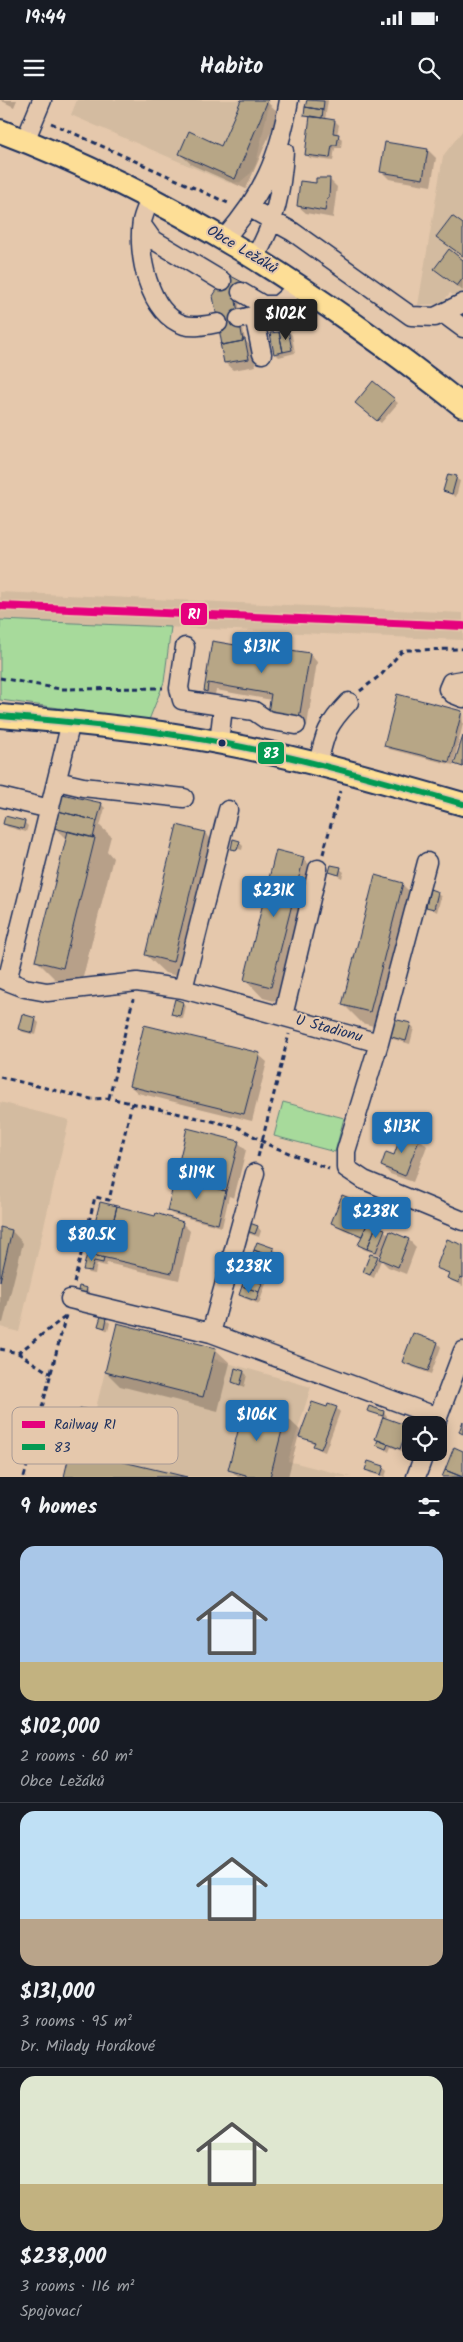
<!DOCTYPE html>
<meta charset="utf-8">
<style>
body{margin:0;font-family:Kalam,sans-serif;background:#20242c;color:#f1f3f6;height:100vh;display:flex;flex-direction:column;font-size:19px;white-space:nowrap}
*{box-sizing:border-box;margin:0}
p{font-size:16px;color:#9ea1a6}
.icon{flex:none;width:28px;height:28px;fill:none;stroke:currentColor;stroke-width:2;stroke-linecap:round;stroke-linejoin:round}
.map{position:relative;height:1377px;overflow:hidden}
.panel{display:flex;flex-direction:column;background:#171b24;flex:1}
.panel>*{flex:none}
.controls{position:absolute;left:402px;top:1316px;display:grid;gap:10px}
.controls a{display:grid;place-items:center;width:45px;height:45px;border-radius:10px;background:#171b24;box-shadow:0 2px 12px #0003;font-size:25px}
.price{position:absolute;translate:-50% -42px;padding:0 11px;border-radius:5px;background:#1f6fb2;color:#fff;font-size:16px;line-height:32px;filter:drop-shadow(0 1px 2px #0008)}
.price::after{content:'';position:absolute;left:50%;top:30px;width:15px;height:11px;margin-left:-8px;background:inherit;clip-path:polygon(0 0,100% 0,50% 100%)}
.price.on{background:#222;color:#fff}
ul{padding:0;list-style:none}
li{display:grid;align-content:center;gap:10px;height:265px;padding:0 20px}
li+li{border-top:1px solid #363941}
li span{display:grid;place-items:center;height:155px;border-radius:15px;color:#555}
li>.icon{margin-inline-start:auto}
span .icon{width:90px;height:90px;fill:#fffc;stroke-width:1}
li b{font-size:21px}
h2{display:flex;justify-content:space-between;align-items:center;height:60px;padding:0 20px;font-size:21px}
.status{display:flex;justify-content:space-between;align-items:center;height:35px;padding:0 25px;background:#171b24;direction:ltr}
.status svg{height:14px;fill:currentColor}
header{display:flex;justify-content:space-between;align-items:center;height:65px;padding:0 20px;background:#171b24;font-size:22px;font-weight:600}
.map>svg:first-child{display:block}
.built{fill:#d3bba0}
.green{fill:#a7da9b;stroke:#61847c}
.shadow{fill:#0003}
.building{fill:#b7a686;stroke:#1b2f5e}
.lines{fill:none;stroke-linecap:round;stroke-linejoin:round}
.minor-casing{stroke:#1b2f5e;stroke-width:21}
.major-casing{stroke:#1b2f5e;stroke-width:26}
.path{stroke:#1b2f5e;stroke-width:3;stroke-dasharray:5 4;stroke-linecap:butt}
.minor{stroke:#e5c8ac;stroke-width:18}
.major{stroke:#fdde96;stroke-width:22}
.bus-1-casing{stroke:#e5c8ac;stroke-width:10}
.bus-1{stroke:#039a52;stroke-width:6}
.rail-1-casing{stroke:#e5c8ac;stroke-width:11}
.rail-1{stroke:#e5007d;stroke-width:8}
.bus-dot{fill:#1b2f5e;stroke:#e5c8ac;stroke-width:2}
.labels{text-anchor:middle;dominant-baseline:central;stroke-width:4;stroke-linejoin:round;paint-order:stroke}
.street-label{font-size:15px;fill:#1b2f5e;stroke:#e5c8ac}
.key{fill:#e5c8ac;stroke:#a89a95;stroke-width:1}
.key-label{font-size:14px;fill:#1b2f5e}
.line-badge{stroke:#e5c8ac;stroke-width:2}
.badge-label{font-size:14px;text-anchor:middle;font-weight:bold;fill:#fff}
</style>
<div class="status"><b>19:44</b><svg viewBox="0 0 49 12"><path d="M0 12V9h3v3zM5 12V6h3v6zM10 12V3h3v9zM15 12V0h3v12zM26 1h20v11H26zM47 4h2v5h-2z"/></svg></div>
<header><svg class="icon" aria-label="menu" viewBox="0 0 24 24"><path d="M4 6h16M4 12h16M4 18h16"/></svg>Habito<svg class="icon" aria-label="search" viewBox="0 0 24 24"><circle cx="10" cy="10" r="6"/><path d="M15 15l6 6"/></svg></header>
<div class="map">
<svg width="463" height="1377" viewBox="0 0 463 1377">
<rect width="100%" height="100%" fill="#e5c8ac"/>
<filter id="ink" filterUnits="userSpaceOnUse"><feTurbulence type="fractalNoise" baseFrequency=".02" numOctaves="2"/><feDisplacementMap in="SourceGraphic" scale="10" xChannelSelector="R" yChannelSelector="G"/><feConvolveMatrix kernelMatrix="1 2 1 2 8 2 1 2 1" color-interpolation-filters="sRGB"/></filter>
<g filter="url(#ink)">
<path class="built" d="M77,0H270L256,64L251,73L240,82L229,83L71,15Z
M463,30V202L450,193L441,204L418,205L443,56Z
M0,492L463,513V540L0,520Z
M0,1002L69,1020L19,1232L0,1227Z
M117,1223L216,1248L214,1259L311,1287L288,1361L351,1377H64L80,1308L95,1312Z"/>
<path class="green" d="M0,520L171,527L164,582L149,620L0,600Z
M283,1002L344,1018L335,1052L274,1036Z"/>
<path class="shadow" d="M0,0H17L14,7Z
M243,0H265L279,13L246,89L192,65L180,54L222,47Z
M308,0H328L325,20L335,21L339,25L337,35L342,39L341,48H335L333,61L310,58L306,54L311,19L305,15Z
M386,43L428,50L436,58L431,86L389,79L381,71Z
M330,80L337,87L333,118L306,113L298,106Z
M463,126V157L438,137Z
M463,162V191L436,169Z
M249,189L239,205L245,240L252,248L256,266L233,270L225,263L214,197Z
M288,231L292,235L295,253L279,257L275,253Z
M373,283L398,303L381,323L361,307Z
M449,375L460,381L456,397L445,391Z
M213,543L277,554H310L317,562L307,626L277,621L272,600L216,590L214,599L213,598L205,591Z
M462,612L463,624L453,665L389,649L386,645Z
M101,704L105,708L100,726L111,736L107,751L113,758L81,885L55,879L37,861L67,740L55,728Z
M24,722L28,726L26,732L8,727L4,724Z
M205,733L223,751L191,879L165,873L146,855Z
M239,742L243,746L242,750L235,748V751L232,748Z
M303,758L321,777L289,905L263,898L245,879Z
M340,769L344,772L342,778L331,772Z
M402,784L420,802L388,930L362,923L344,905Z
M437,793L441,797L437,812L427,806Z
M183,903L186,906L183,919L176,917L172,913Z
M35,919L39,923L36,935L23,932L19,929Z
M410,924L414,928L410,944L393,939L390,936Z
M259,955L267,962L252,1021L138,993L130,986Z
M419,1038L427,1046L413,1082L390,1074L382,1066Z
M238,1042L246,1050L234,1098L229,1096L222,1127L172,1114L168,1110Z
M101,1104L183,1124L190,1131L179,1180L107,1163L106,1166L97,1164L95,1174L88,1173L85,1169Z
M368,1107L372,1111L366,1123L384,1130L390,1136L409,1140L416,1147L406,1174L388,1167L381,1160L374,1178L368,1175L365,1172L377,1157L380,1160L382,1156L363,1149L360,1145L363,1138L336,1126L332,1123Z
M245,1123L258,1127L261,1131L259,1137L247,1133Z
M0,1128L12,1131L23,1143L3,1223L0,1222Z
M258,1143L274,1149L277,1152L259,1204L244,1198L240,1195Z
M463,1146V1186L452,1181L448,1178L450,1174L437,1167Z
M87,1189L90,1193L89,1200L82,1198Z
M106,1219L110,1223L108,1231L99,1226Z
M414,1234L438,1243L441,1247L431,1274L407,1265L404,1262Z
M215,1249L230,1263L218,1311L120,1286L106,1272Z
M244,1272L247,1275L244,1287L233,1282Z
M336,1308L340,1312L325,1352L318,1349L315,1344L301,1336L328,1309Z
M279,1310L300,1330L288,1377H238L231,1370L272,1312Z
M369,1310L384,1312L387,1316L386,1319L408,1327L411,1331L404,1352L391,1347L389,1352L378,1345L379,1342L376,1339L384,1318Z
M108,1316L122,1331L115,1361L181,1377H65Z
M383,1367L387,1371L385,1377L370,1373L366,1369Z"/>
<path class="building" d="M241,0H268L235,79L179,54L189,31L221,46Z
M307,0L324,1L323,10L305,7Z
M305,7L323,10L322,18L304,16Z
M310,16L335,20L333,33L339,34L337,45H332L330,58L305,55Z
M385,42L428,49L423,79L380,72Z
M316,78H330L329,98H327L325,111L297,106L300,81L316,83Z
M452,116L463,124V156L436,137Z
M449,149L463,160V178L457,186L434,169Z
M227,174L246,184L236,201L243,241L222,245L213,196Z
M288,230L292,250L283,252L279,232Z
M279,232L283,252L274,254L270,233Z
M243,239H245L249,259L224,263L220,243L222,245L243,241Z
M373,281L395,299L377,321L355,303Z
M448,374L457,376L452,394L443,391Z
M212,541L276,552L277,548L310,553L299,619L268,613L271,594L208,583L207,592L204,591Z
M397,594L462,611L449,662L384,646Z
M463,636V667L454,664Z
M62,694L102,703L97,721L58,711Z
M58,711L97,721L93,738L54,728Z
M5,716L25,721L23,729L3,724Z
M177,725L205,732L173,862L145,855Z
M68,731L95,738L63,868L35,861Z
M233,739L240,741L237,750L231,749Z
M276,750L304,757L271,887L244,880Z
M331,765L341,767L339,775L329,772Z
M375,775L403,783L370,912L342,905Z
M430,789L438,792L434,809L426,807Z
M175,899L183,902L180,916L171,914Z
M22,914L36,918L33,933L18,929Z
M393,919L411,923L406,941L388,936Z
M144,925L260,953L244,1014L129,986Z
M187,1028L239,1041L226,1091L208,1086L210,1080L194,1076L193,1082L175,1078Z
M403,1030L420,1037L405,1076L381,1066L386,1052L394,1055Z
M194,1076L210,1080L208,1086L226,1091L218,1124L167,1111L175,1078L193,1082Z
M342,1095L369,1106L363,1120L368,1122L362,1136L331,1123Z
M100,1102L117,1106L111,1131L104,1130L102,1138H98L93,1155L87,1154Z
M117,1106L155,1116L156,1113L183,1122L172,1173L93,1155L98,1138H102L104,1130L111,1131Z
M244,1121L258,1126L255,1134L242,1129Z
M368,1122L376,1126L367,1149L358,1145Z
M376,1126L385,1129L376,1152L367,1149Z
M0,1127L12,1130L0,1181Z
M390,1131L409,1139L398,1167L379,1159Z
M447,1139L463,1145V1178L460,1177L459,1183L447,1178L449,1173L436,1168Z
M257,1142L274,1148L272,1157L254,1150Z
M254,1150L272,1157L269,1166L251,1159Z
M87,1154L104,1158L103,1163L94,1161L91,1171L83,1170Z
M370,1154L378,1156L370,1175L363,1172Z
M251,1159L269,1166L265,1174L248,1168Z
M248,1169L265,1174L262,1183L245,1177Z
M245,1177L262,1183L259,1192L242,1186Z
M79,1186L87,1188L85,1197L77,1195Z
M242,1186L259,1192L256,1201L239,1195Z
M101,1216L107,1218L105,1228L98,1226Z
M117,1223L216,1248L203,1297L105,1272Z
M413,1233L438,1242L428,1271L402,1262Z
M235,1268L244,1271L240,1285L232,1282Z
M312,1302L327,1307L328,1304L337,1307L321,1349L313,1346L315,1342L299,1337Z
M245,1304L271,1311V1307L280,1309L279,1313L286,1315L270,1377H246V1375L228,1370Z
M369,1306L384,1311L383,1316L367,1311Z
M80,1308L109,1315L98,1356L187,1377H64Z
M383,1317L408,1326L400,1349L375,1339Z
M463,1321V1334L459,1332Z
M378,1340L388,1344L386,1349L376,1345Z
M454,1347L463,1351V1377L445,1370Z
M368,1361L384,1366L381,1375L365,1370Z
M445,1370L462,1377H442Z"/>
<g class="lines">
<defs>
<path id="minor" d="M25,41L42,0
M151,99C147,106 144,113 142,121C137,153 148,213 184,225C195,228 207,225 218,223
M250,108L293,132L411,216L435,217L463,203
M142,125L152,139L222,181
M224,139C263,95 279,58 289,0
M255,157C275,124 282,89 284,51
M241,192L263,205H279
M444,214L463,228
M254,216L262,254
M239,219C265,214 282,206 298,184
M185,547L179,588L182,600L254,611L267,620L296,625
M463,580L451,582L448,589L453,594L463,598
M219,643L223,607
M318,664C325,633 327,625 349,602
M57,681L83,687L184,698
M0,697L50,709
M0,878L7,881L71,622
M7,881L25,888L47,892L137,882L183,889L379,943L346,1051V1068L364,1080L463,1121
M183,889L228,710
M283,916L318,769
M379,943L427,762
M255,1073L211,1233L438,1317
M70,1199L211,1233
M435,1325L463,1251
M416,1377L425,1352"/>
<path id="major" d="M0,31C172,96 320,193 463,306
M0,616C63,621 125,627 188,637C281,652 372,678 463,704"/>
</defs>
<use href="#minor" class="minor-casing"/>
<use href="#major" class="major-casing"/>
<path class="path" d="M51,23L230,104
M0,578L60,589L163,588
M360,591L382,574L401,552L407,550L463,549
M323,754L340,691
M0,977L91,999L109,998L238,1027L269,1045L329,1069
M109,998L133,899
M258,1057L289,934
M74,1183L95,1097L109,1100L132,1003
M0,1249L18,1253L51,1274
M18,1253L65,1217
M24,1377L66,1215"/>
<use href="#minor" class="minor"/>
<use href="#major" class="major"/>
<defs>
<path id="bus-1" d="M0,616C63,621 125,627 188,637C281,652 372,678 463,704"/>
</defs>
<use href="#bus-1" class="bus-1-casing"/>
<use href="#bus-1" class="bus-1"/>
<defs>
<path id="rail-1" d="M0,506L463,526"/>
</defs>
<use href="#rail-1" class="rail-1-casing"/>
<use href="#rail-1" class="rail-1"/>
</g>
</g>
<circle class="bus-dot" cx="222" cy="643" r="4.5"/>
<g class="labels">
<g class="street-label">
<text transform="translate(242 150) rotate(31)">Obce Ležáků</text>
<text transform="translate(329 929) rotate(15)">U Stadionu</text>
</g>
</g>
<rect x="12" y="1307" width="166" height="57" rx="8" class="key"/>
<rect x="22" y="1321" width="23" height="7" fill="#e5007d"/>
<rect x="22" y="1344" width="23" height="6" fill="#039a52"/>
<g class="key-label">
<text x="54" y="1329">Railway R1</text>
<text x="54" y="1352">83</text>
</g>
<g class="line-badge">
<rect x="180" y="502" width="28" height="24" rx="5" fill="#e5007d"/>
<rect x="257" y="641" width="28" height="24" rx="5" fill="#039a52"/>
</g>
<g class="badge-label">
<text x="194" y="519">R1</text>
<text x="271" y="658">83</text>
</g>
</svg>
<div class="controls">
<a><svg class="icon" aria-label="locate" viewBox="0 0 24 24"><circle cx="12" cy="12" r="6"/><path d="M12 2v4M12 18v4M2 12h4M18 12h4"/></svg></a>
</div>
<b class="price on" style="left:286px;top:241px">$102K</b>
<b class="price" style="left:262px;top:574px">$131K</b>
<b class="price" style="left:274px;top:818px">$231K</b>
<b class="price" style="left:402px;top:1054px">$113K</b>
<b class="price" style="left:197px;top:1100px">$119K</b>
<b class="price" style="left:376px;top:1139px">$238K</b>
<b class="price" style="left:92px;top:1162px">$80.5K</b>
<b class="price" style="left:249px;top:1194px">$238K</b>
<b class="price" style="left:257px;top:1342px">$106K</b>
</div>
<section class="panel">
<h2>9 homes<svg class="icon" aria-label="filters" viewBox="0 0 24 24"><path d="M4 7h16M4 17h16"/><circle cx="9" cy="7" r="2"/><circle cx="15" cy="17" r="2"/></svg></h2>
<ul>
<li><span style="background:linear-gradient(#a9c7e8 75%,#c2b280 0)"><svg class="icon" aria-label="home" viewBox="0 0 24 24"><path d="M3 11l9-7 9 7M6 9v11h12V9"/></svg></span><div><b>$102,000</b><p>2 rooms · 60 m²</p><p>Obce Ležáků</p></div></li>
<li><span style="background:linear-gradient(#bfe0f5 70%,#b9a48a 0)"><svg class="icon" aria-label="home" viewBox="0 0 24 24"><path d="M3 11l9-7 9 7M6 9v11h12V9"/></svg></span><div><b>$131,000</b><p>3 rooms · 95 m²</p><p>Dr. Milady Horákové</p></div></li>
<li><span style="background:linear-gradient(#dfe7d0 70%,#c2b280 0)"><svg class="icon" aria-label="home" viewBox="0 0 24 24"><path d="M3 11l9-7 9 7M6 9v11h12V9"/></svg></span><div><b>$238,000</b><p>3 rooms · 116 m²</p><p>Spojovací</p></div></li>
</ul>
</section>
